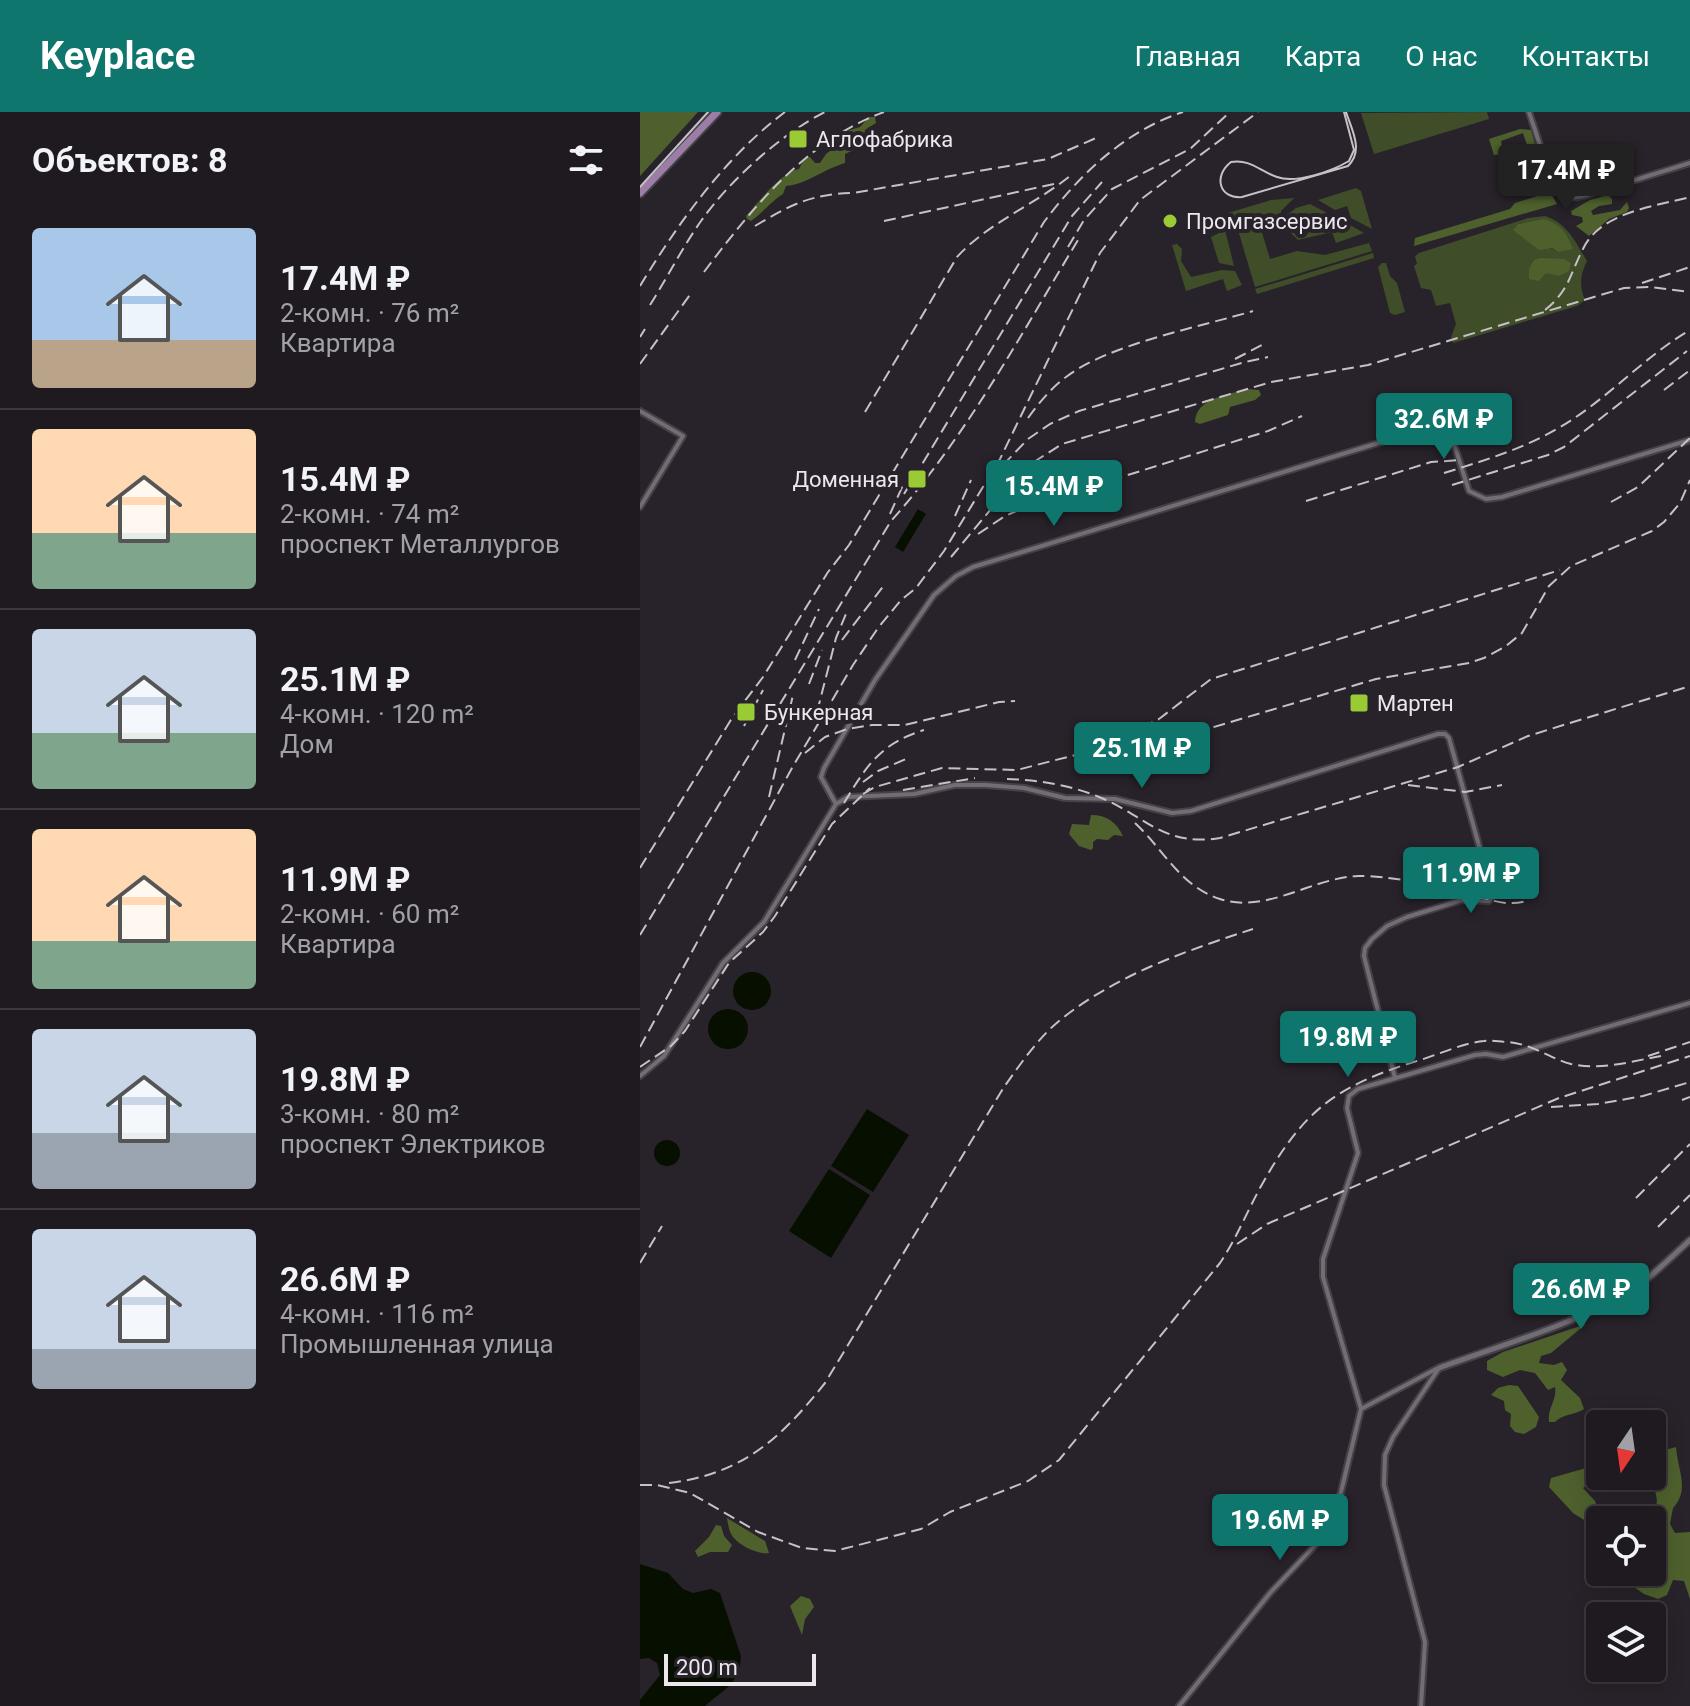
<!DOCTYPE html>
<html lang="ru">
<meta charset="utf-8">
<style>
body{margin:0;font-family:Roboto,sans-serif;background:#262329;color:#f1f3f6;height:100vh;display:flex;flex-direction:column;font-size:30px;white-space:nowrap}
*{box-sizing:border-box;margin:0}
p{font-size:26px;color:#a1a1a5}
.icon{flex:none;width:44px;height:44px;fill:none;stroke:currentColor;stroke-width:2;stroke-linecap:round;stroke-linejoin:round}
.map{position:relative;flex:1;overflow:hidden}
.drawer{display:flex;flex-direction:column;background:#1e1a20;width:640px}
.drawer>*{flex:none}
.needle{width:52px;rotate:193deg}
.controls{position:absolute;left:946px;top:1298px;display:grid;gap:16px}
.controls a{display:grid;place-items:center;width:80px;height:80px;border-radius:8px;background:#1e1a20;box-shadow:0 4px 20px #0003,0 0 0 2px #3c383e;font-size:40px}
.scale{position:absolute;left:24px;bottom:20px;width:152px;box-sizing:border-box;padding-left:8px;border:4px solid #ebe7ec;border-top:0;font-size:22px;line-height:28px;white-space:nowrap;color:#ebe7ec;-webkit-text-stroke:6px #28232a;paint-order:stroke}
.price{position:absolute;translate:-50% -68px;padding:0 18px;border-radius:8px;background:#0f766e;color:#fff;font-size:26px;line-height:52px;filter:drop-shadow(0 2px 4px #0008)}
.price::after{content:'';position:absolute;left:50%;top:48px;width:24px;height:18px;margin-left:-12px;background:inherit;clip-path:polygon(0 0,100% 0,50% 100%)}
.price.active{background:#222;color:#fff}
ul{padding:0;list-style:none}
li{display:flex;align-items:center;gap:24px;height:200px;padding:0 32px}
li+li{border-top:2px solid #3c383e}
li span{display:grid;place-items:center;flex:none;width:224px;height:160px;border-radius:8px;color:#555}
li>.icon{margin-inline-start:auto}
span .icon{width:96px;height:96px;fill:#fffc;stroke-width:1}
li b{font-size:34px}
h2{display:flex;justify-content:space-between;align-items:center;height:96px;padding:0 32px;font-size:34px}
header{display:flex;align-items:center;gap:48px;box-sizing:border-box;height:112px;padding:0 40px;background:#0f766e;color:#fff}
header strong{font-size:38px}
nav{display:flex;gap:44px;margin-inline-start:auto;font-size:28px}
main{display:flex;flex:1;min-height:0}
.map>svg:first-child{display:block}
.green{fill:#3f4d28;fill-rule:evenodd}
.forest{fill:#4e612d}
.water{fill:#070f00}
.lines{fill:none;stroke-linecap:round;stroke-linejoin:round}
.minor-casing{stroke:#454147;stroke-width:8}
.tertiary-casing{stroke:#454147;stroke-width:9}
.primary-casing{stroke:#454147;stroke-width:11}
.minor{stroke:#726c75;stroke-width:4}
.tertiary{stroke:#726c75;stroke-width:5}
.primary{stroke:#9c7da7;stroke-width:7}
.tram{stroke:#c6c1c7;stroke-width:2}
.rail{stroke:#c6c1c7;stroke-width:2;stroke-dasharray:12 6;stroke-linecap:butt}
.poi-dot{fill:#9acb34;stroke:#28232a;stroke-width:3}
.labels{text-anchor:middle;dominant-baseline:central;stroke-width:8;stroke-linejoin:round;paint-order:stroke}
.poi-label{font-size:22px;fill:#ebe7ec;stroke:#28232a;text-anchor:start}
</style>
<header>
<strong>Keyplace</strong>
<nav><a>Главная</a><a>Карта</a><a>О нас</a><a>Контакты</a></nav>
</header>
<main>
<section class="drawer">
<h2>Объектов: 8<svg class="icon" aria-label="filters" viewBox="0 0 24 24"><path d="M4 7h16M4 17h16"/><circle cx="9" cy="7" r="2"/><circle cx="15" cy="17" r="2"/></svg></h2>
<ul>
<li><span style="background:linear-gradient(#a9c7e8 70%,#b9a48a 0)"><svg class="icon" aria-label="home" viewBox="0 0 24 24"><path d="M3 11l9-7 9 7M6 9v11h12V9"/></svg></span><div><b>17.4M ₽</b><p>2-комн. · 76 m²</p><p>Квартира</p></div></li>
<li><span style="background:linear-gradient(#ffd9b3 65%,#7fa58c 0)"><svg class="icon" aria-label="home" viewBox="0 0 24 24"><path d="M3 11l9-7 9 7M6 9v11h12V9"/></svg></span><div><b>15.4M ₽</b><p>2-комн. · 74 m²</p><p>проспект Металлургов</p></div></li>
<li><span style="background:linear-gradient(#c9d6e8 65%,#7fa58c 0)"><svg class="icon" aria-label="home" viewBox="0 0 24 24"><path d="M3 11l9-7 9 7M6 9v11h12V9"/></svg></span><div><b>25.1M ₽</b><p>4-комн. · 120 m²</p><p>Дом</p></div></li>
<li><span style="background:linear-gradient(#ffd9b3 70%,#7fa58c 0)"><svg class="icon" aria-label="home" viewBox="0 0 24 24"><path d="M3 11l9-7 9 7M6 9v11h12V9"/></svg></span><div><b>11.9M ₽</b><p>2-комн. · 60 m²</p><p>Квартира</p></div></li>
<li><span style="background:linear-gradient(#c9d6e8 65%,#9aa5b1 0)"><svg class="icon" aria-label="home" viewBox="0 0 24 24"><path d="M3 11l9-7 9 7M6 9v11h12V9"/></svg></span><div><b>19.8M ₽</b><p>3-комн. · 80 m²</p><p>проспект Электриков</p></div></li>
<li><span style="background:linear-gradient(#c9d6e8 75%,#9aa5b1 0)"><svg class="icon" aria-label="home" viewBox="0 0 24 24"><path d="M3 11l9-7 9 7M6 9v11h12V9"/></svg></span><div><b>26.6M ₽</b><p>4-комн. · 116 m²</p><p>Промышленная улица</p></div></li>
</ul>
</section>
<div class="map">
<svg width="1050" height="1594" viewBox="0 0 1050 1594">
<rect width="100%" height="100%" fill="#28232a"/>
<path class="green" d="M847,0L849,7L734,42L721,1Z
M716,76L721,79L732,117L711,106L707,94L695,98L678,88Z
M654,86L641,99V105L620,114L630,147L657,139L685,143L729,131L732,139L615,175L595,108L588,101L631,88Z
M670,92L689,102L671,108L662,104L655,106L652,116L656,124L665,125L673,115L677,117L692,109L695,118L710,113L724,121L696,131L692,120L658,128L649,119L647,103L656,96Z
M905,104C927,111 935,129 947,149C940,163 939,173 945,188L937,194L813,231L811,225L816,212L810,191L796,194L791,178L781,176L774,154L777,152L775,144L779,141L888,106ZM903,107L918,140C902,129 891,134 874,118L878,112Z
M585,118L594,154L579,151L571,125Z
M537,132L542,137L541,149L551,165L582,158L595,159L602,173L587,179L583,167L546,179L532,133Z
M733,141L734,146L617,182L615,177Z
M742,151H746L750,164L757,171L765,200L755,203L750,201L738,155Z"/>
<path class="forest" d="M0,0H58L0,64Z
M229,5H235L236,11L225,18L222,34L205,42V51C184,57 167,72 146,74L143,82C130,90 124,100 111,109L107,107L106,104C118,91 142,59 159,57L164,47L170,45L175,51H180L186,42L194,36L197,22L220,15Z
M880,17L891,18L896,36L889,39L883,21L861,29L864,42L854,43L849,27Z
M910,80L917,92L774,134L775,126L870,97L875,91Z
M968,83L972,87V92L959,94L951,99L953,103L980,98L987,90L989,96L987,100L969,107L949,124L936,114L943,110L942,105L932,103L931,99L950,88Z
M903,107C920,111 927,121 933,137L918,140L912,136L899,138L873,118L878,112Z
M901,146L924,147L931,151L929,159L919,164L906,161L899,169L889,167V157L894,148Z
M607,277L619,278L621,283L615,288L590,295L588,303L560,312L555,310C556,286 588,283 607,277Z
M451,703C467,703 476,710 483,724L474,723L468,728L457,727L453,730V736L451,738L439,734L429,722L432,712L449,713Z
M946,1212L911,1241L901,1244L899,1251L914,1253L922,1250L927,1258L921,1268L940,1286L944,1297C935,1303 922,1302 915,1310H909C907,1296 917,1289 915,1275L908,1278L895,1261L880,1258L863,1265L847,1258V1249L863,1240Z
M869,1273L878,1274L899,1305L896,1315L884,1322L875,1320L870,1314L871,1302L865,1298L864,1289L851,1283L858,1276Z
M1036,1335C1038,1360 1050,1377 1033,1396L1030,1412L1035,1421L1050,1420V1487L1044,1469L1033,1468L1027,1483L1018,1487L1004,1482L987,1470L986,1460H1012V1408H1005C1024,1389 1015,1389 1013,1366C1012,1357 1015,1349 1018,1340Z
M960,1352V1364H979L967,1374L949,1371L943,1376L955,1389L962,1407L952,1413L933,1401L909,1375L911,1366Z
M87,1406L125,1429L129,1441C119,1443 100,1434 93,1425C89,1420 88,1412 87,1406Z
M76,1413L81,1414L84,1424L92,1433L88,1440H70L58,1445L55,1439L69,1425Z
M161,1484L170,1487L174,1495L165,1507L162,1523L150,1494Z"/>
<path class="water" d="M278,397L286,402L263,440L255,435Z
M93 879a19 19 0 1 1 38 0a19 19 0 1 1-38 0Z
M68 917a20 20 0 1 1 40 0a20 20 0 1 1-40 0Z
M227,997L269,1023L233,1080L191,1054Z
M14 1041a13 13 0 1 1 26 0a13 13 0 1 1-26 0Z
M189,1057L230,1083L191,1146L149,1119Z
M0,1452L28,1461L43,1477L53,1481L71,1477L80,1481L101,1544C99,1572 86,1576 65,1594H0V1588L20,1563L17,1551L9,1546L0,1547Z"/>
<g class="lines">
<defs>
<path id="minor" d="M889,0L915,78C925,88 934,86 947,83L1050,51
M0,299L43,324L0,395
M196,692L181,665L184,656L235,568L294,483L316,464L333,455L807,310L829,379L846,387L862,385L1050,328
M0,964L24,944L83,851L124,810L196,692L208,685L274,682L315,673H346L384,676L425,686L475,687L532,701L551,699L798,622H805L809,626L853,784L849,789L822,788L767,805L747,814L732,827L725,836L724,844L755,966
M721,1297L683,1165V1147L718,1041L707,996L709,984L718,977L835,943L846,942L863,945L1050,891
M721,1297L796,1257
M539,1594L630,1481L683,1425L701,1380L721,1297
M781,1594L785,1530L744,1373L745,1343L753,1325L799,1256"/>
<path id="tertiary" d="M799,1256C859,1234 922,1216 978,1186C1005,1172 1028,1148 1050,1128"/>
<path id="primary" d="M0,81L77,0"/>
</defs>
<use href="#minor" class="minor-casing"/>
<use href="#tertiary" class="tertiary-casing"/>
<use href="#primary" class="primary-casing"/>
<use href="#minor" class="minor"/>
<use href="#tertiary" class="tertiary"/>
<use href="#primary" class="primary"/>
<path class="tram" d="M704,0L714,38L709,49C692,59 656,72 637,65C619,59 611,47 591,50C573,64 579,87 602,85L708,54C724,39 712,18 706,0
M0,75L68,0"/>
<path class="rail" d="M244,109L414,72
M115,114C150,93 171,82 213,81L408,47L456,26
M428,135L444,108L472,77L550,37L590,0
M64,160C113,95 166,29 244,0
M1002,171L1050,155
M0,174C39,110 85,45 145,0
M10,193C27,166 42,136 61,109C89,69 141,22 185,0
M905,198C930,178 930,161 944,135C962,100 1016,94 1050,85
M0,225L5,217
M595,247L624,232
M0,252L52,180
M1024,278L1050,258
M225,300L317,145C348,111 394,93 430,64
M388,306C399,291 411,276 426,265C469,232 560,215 613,199
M363,353L388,327L410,312L439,299L605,250L628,245
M804,361C849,347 893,334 933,307C974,280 1007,243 1050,218
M812,373L908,343L924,335L1047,239
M264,382L432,104L462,70
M666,389L791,350L821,348
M971,390L998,375L1050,326
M250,402L263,373
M315,404L331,368
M338,422L365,404L386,395L628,319L662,304
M311,445L386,355L422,332L631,270L728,253L984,176L1011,175L1050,180
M202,528L245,472
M155,548L179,497
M169,572L182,538
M177,600L196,526L208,497
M104,614L123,578
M486,624L519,607L571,567L920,458
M165,641L185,625L207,617L232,613H265L359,590L375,589
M367,667C399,668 430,673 459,685C506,704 523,735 580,726L818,655L888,624L1050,574
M223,670L238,659L266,647
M768,673L825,680L862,673
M263,678L335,666
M223,682L235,675L302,656L377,658L505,625L567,617L736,567L829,551L844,546L866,534L882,521L909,474L931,454L1012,419L1024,410L1040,391L1050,368
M129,685L153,583
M204,691C227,653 240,632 284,618
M495,711C524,738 540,774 580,787C627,802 671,766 718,764C744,763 802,774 827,781C849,787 864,795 887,789
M0,756L92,606L123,565L188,460L209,433L404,110C440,62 485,19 543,0
M826,775L853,776L881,771
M0,823L251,409C326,325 380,224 438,128
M0,935L152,656L213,553L238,516L261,488L276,476L304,439L360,347L460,141L500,88L618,0
M1008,944L1050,930
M0,955L31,934L45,919L89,851L123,820L135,804L192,712L230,676
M1042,988L1050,985
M911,995L958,992L1003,984L1050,970
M996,1086L1050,1032
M1018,1115L1050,1083
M597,1132L627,1112L919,986L1050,944
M0,1151L22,1114
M29,1371C103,1362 141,1326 185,1271L364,975C382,950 400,923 424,905C479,862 548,838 613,817
M0,1373H17L50,1381L118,1420L162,1436L195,1439L281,1417L310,1400L388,1369L419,1348L580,1151C596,1127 606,1102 620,1076C663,998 695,974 780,948C800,942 823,931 844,929C852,928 860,930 868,930C892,932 909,946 931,952C961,959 992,949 1021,944"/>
</g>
<g class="poi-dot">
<rect x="148" y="17" width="20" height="20" rx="4"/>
<circle cx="530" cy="109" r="8"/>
<rect x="267" y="357" width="20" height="20" rx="4"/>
<rect x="709" y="581" width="20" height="20" rx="4"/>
<rect x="96" y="590" width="20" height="20" rx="4"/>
</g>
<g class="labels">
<g class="poi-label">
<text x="176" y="27">Аглофабрика</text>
<text x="546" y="109">Промгазсервис</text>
<text x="259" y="367" text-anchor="end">Доменная</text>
<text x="737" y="591">Мартен</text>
<text x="124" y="600">Бункерная</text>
</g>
</g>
</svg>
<div class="controls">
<a><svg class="needle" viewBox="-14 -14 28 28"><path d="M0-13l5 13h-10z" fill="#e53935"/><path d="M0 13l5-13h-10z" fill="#a1a1a5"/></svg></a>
<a><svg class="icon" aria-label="locate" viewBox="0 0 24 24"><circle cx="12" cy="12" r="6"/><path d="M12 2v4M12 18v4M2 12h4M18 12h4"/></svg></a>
<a><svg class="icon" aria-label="layers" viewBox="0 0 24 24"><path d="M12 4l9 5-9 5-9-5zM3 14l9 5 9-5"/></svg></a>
</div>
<div class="scale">200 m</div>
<b class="price active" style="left:926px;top:100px">17.4M ₽</b>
<b class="price" style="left:804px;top:349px">32.6M ₽</b>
<b class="price" style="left:414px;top:416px">15.4M ₽</b>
<b class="price" style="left:502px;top:678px">25.1M ₽</b>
<b class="price" style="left:831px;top:803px">11.9M ₽</b>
<b class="price" style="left:708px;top:967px">19.8M ₽</b>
<b class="price" style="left:941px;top:1219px">26.6M ₽</b>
<b class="price" style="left:640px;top:1450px">19.6M ₽</b>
</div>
</main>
